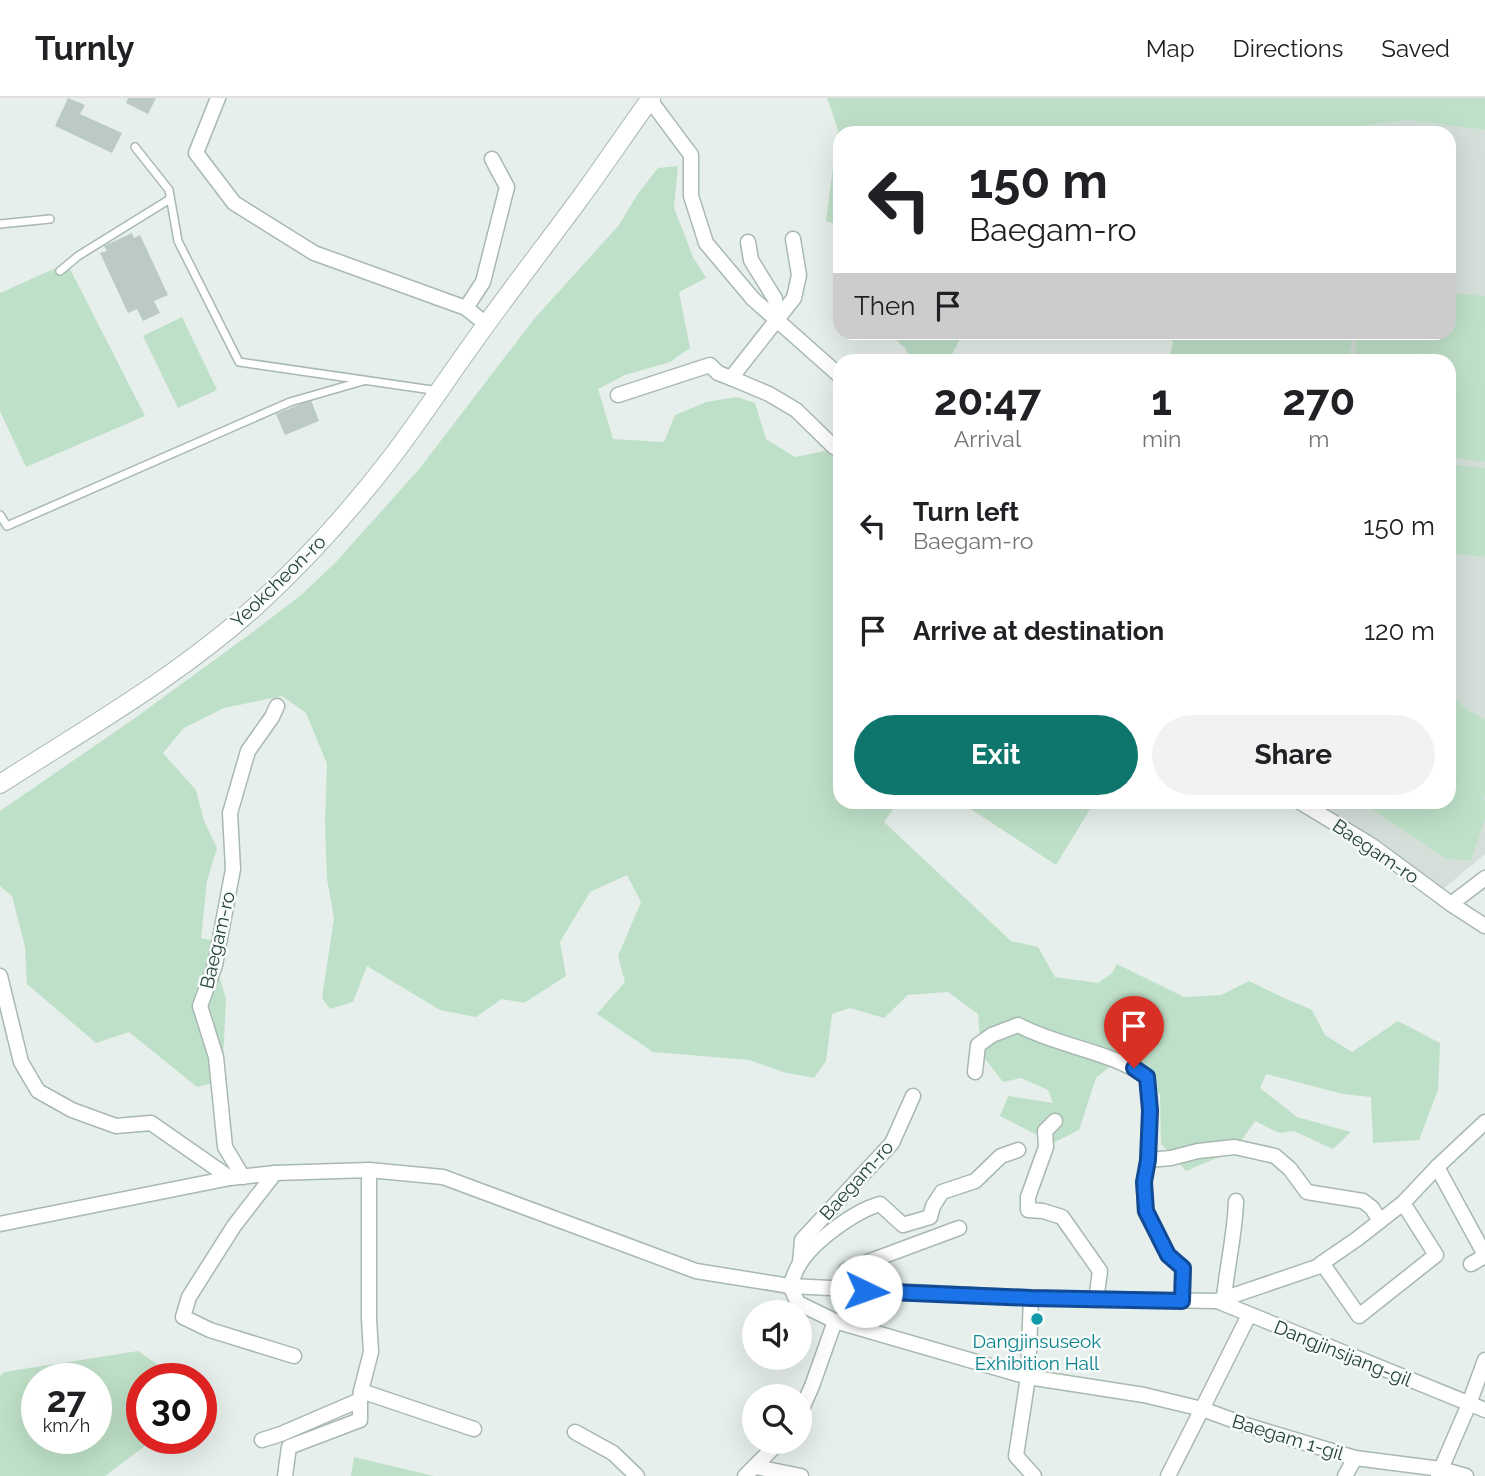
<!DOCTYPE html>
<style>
:root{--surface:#fff;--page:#f2f2f2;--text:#202124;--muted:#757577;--line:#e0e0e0;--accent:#0f766e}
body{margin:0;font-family:Raleway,sans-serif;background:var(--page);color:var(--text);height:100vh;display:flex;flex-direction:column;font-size:26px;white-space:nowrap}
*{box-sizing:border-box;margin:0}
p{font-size:23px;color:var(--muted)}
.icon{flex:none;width:38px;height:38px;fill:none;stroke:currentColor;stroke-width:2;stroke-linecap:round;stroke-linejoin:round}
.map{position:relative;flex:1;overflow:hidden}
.side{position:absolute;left:833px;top:256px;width:623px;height:455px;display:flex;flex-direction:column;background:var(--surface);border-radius:21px;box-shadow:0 7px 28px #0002}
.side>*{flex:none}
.guide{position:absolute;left:833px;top:28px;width:623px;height:214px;border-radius:21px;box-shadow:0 7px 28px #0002;background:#fff;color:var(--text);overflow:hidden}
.tools{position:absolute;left:742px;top:1202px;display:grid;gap:14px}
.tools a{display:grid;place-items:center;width:70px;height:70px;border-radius:50%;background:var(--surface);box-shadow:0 7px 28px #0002;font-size:35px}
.speed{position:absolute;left:21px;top:1265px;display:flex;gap:14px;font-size:35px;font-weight:700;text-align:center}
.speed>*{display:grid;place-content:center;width:91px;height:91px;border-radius:50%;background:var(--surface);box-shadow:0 7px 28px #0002;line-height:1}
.speed small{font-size:18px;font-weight:400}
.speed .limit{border:10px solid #d22;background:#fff;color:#111}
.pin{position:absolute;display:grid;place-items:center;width:60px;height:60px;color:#fff;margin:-72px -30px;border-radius:50% 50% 50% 0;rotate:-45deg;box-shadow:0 0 7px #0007}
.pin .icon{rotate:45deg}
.me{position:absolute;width:77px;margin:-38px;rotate:93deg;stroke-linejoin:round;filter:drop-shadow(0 0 5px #0008)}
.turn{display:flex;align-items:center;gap:24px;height:147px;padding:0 21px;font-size:32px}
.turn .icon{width:91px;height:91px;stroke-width:2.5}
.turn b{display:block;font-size:49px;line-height:60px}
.then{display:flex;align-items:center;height:66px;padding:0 21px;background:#0003;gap:14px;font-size:26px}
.eta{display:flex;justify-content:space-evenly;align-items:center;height:119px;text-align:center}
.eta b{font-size:42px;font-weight:700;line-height:49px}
.button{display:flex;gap:14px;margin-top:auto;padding:14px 21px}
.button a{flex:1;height:80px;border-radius:42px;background:var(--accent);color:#fff;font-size:28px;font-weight:700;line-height:80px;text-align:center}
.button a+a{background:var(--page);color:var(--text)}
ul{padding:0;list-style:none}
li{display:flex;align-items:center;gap:21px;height:105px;padding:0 21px}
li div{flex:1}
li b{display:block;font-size:26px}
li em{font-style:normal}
header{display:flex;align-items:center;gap:42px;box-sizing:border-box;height:98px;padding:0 35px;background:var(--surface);border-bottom:2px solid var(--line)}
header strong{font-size:33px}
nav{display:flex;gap:38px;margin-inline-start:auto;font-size:24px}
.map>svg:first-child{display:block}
</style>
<header>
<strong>Turnly</strong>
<nav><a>Map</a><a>Directions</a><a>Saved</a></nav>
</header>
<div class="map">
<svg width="1485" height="1378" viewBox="0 0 1485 1378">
<rect width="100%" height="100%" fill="#e6efeb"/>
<g fill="#d4dfda">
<polygon points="1408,22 1485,32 1485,370 1449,366 1449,262 1349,262 1353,235 1449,234 1449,35 1343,35 1344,30"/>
<polygon points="1449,454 1485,459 1485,756 1443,791 1312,704 1449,704"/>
</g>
<g fill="#bfe0c8" fill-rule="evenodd">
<polygon points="827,0 1485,0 1485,32 1408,22 1344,30 1343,35 840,35 840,127 826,123 838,32"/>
<polygon points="678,68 674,110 693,159 706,180 679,194 690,250 670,264 625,277 598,291 613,341 664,344 675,317 706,304 737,299 755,305 766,341 795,359 840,350 840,704 898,704 884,724 1011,843 1038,849 1055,879 1098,885 1112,875 1117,866 1184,899 1221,897 1249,883 1282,899 1312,912 1325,937 1352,954 1398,923 1440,945 1438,992 1419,1042 1373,1045 1371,999 1343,996 1266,976 1260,990 1297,1019 1351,1034 1333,1051 1294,1033 1279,1035 1255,1023 1234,1053 1186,1073 1161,1046 1160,996 1118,962 1096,980 1079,1032 1053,1045 1000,1018 1008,998 1053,1005 1048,992 1021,980 1003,984 981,956 978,916 948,894 908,897 884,920 850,910 832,916 826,963 814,980 783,974 749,962 653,954 597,916 625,884 618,858 641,804 627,777 590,794 560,844 566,878 524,905 502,901 476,919 440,912 367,868 353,904 330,911 322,900 334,820 327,781 325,725 327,666 306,615 282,598 224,610 184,630 163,655 196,692 204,723 217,750 207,783 201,840 222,844 219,877 226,901 222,983 197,989 129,934 96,945 27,886 25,849 12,798 0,788 0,713 135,620 250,536 300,498 335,465 420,370 534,221 619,127 637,97 658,70"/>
<polygon points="67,165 145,318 26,369 0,313 0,195"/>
<polygon points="1449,195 1485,198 1485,364 1449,359 1449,262 1354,262 1358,235 1449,234"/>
<polygon points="182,219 217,292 178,310 143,238"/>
<polygon points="889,235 963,235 949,262 911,262 905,250"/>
<polygon points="1169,235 1353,235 1349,262 1169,262 1173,244"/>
<polygon points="1449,366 1485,370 1485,459 1449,455"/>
<path d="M1449,590C1454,605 1470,614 1485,621V697L1483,701L1485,702V720L1471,762L1447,761L1360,704H1449Z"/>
<polygon points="960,704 1086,704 1092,708 1056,767"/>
<path d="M138,1253L178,1281H142V1340L154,1341L105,1378H0V1278L4,1274ZM37,1281H96V1340H37Z"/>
<polygon points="354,1359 434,1378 351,1378"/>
</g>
<g fill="#bbcac4">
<polygon points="68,0 85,7 80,16 122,35 112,55 55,28"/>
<polygon points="128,0 156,0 148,16 126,5"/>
<polygon points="132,135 134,140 140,137 168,197 154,203 160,215 143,223 137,211 128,215 100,155 107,153 104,148"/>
<polygon points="311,302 319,323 285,337 276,316"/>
</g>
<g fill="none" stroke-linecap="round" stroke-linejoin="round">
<g stroke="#a8b8b2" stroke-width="10">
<g id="service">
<polyline points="135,49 169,92 178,143 239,264 439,293"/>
<polyline points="0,126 50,121"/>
<polyline points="60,173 78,158 170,101"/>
<polyline points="0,417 7,428 290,304 363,283"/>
</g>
</g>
<g stroke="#a8b8b2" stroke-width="17">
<g id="minor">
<polyline points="218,0 196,55 234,105 314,155 466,210 486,226"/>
<polyline points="650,2 691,57 691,98 706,145 753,201 840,278"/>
<polyline points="748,144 751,162 775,201 777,222"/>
<polyline points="466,210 483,184 507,89 492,61"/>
<polyline points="731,280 769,296 796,312 834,349 840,352"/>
<polyline points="618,297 710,267 718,275 731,280 794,200 799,177 793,141"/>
<polyline points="1300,704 1371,747 1451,806 1485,828"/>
<polyline points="1451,806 1485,780"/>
<polyline points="0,878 21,964 38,993 72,1012 116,1028 151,1025 230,1080"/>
<path d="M975,974L978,947L992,937L1018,927C1059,949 1108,952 1147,979L1150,1012L1148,1062L1144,1084L1145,1113L1168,1157L1183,1170L1182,1203"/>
<polyline points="1055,1023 1045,1033 1046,1049 1028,1099 1028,1112 1043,1113 1062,1119 1100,1173 1096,1202"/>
<path d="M1018,1052L1001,1058L975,1083L942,1094L933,1108L930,1119L903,1127L880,1106C855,1113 812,1144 799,1167C795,1173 793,1181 790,1188L798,1205L835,1223L1028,1279L1144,1297L1202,1311L1249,1217"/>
<polyline points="1148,1062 1171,1060 1198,1053 1235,1049 1275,1058 1290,1071 1307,1094 1363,1103 1372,1110 1380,1123"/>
<polyline points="1437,1069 1485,1157"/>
<polyline points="275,1075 234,1128 189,1199 183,1219 210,1232 294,1258"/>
<polyline points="243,1079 225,1049 216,959 200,908 215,867 233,771 230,715 248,653 272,619 277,608"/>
<polyline points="0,1126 230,1080 275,1075 369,1072 443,1079 696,1173 790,1188 1031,1200 1217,1203 1317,1169 1322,1165 1357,1141 1403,1105 1437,1069 1485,1024"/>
<polyline points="800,1165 802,1142 892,1045 913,998"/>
<polyline points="1322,1165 1359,1218 1436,1157 1403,1105"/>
<polyline points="1471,1166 1485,1158"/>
<polyline points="839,1191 846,1172 959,1130"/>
<polyline points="1031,1200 1028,1279 1016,1358 1034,1378"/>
<path d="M1224,1200C1227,1168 1235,1136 1236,1103"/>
<polyline points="1217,1203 1485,1312"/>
<polyline points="361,1293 474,1331"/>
<polyline points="800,1315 812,1288 835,1223"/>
<polyline points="575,1334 613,1355 637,1378"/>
<polyline points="262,1342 281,1336 360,1302 361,1293 371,1254 369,1221 369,1072"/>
<polyline points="1355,1360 1441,1371 1466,1378"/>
<polyline points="756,1369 801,1378"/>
<polyline points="285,1378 289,1349 360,1322 360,1302"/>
<polyline points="745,1378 779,1344"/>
<polyline points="1168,1378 1202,1311 1249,1328 1355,1360 1345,1378"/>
<polyline points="1438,1378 1469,1306 1485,1262"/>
</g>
</g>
<g stroke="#a8b8b2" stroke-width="20">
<path id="tertiary" d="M0,686C87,630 179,578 256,508C306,462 353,410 394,356C424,316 451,275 480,235C513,189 547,145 581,99C605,66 627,33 651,0"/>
</g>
<use href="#service" stroke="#fff" stroke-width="7"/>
<use href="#minor" stroke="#fff" stroke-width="14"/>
<use href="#tertiary" stroke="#fff" stroke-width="18"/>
</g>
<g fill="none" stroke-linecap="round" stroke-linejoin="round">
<g stroke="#114b97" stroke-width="18">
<polyline id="route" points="866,1193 1031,1200 1182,1203 1183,1170 1168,1157 1146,1113 1144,1084 1148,1062 1150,1012 1147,979 1134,970"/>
</g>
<use href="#route" stroke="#1a73e8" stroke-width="12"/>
</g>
<circle fill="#0f9aa8" stroke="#f7fbf9" stroke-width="2.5" cx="1037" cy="1221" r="7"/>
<g text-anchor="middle" stroke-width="5" stroke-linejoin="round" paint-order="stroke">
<g font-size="19" fill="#24423a" stroke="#f7fbf9">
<text transform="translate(278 483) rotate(-44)" y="7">Yeokcheon-ro</text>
<text transform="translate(1376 753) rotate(34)" y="7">Baegam-ro</text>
<text transform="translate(217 842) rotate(-77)" y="7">Baegam-ro</text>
<text transform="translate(856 1082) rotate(-48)" y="7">Baegam-ro</text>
<text transform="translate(1343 1255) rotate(22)" y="7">Dangjinsijang-gil</text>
<text transform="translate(1288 1339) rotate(17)" y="7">Baegam 1-gil</text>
</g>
<g font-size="19" fill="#0d838f" stroke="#f7fbf9">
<text x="1037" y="1250">Dangjinsuseok<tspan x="1037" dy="22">Exhibition Hall</tspan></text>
</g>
</g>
</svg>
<div class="tools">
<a><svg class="icon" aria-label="sound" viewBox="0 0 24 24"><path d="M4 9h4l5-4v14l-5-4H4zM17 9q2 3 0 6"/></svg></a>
<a><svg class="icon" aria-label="search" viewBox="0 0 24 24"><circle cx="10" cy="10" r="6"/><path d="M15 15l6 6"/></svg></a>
</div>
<div class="speed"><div>27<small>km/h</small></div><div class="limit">30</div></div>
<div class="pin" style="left:1134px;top:970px;background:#d93025"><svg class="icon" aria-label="arrive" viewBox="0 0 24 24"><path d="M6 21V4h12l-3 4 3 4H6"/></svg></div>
<svg class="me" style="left:866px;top:1193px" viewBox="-20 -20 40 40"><circle r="19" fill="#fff"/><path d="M0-13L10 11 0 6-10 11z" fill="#1a73e8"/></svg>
<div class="guide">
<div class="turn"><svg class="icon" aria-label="left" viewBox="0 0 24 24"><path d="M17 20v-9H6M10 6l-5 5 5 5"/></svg><div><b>150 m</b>Baegam-ro</div></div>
<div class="then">Then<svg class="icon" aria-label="arrive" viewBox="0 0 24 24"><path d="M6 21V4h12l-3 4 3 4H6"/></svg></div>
</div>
<section class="side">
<div class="eta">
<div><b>20:47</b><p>Arrival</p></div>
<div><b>1</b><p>min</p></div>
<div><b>270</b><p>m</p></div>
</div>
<ul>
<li><svg class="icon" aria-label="left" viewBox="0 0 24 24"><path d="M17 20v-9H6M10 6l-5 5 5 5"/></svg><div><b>Turn left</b><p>Baegam-ro</p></div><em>150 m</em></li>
<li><svg class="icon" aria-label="arrive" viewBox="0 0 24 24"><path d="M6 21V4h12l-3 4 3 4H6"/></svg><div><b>Arrive at destination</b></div><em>120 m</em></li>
</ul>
<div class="button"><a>Exit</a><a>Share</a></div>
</section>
</div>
